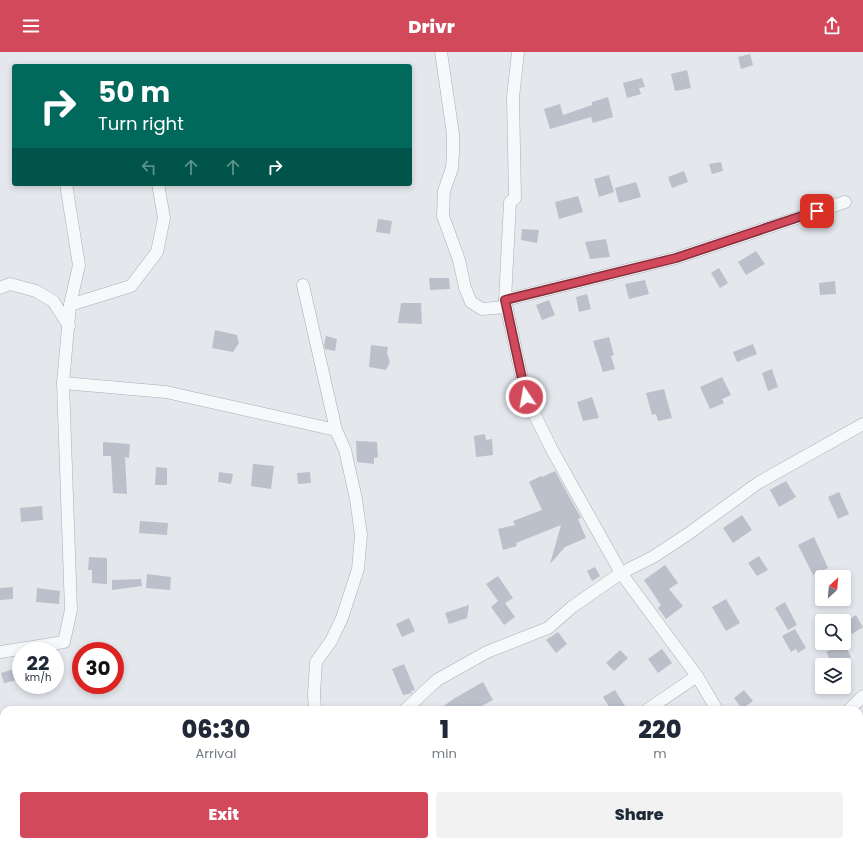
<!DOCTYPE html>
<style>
:root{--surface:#fff;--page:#f2f2f3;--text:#1f2937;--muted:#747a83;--accent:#d1495b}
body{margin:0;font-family:Poppins,sans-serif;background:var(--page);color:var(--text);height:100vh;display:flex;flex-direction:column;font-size:15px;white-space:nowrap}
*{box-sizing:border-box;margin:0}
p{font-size:13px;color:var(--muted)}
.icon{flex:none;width:22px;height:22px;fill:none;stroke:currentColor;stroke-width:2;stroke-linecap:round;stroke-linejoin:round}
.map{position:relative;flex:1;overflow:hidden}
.sheet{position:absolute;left:0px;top:654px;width:863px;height:140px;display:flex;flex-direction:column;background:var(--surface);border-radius:12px 12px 0 0;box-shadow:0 2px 6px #0003}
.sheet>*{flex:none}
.banner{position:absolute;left:12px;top:12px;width:400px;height:122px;border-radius:4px;box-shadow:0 2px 6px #0003;background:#00695c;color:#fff;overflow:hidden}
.needle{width:26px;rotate:26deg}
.fabs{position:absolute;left:815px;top:518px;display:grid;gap:8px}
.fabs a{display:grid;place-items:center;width:36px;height:36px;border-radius:4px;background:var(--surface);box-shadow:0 2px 6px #0003;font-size:20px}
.speed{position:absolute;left:12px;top:590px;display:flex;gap:8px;font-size:20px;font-weight:700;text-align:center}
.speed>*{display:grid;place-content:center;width:52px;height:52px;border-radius:50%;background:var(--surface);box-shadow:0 2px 6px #0003;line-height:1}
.speed small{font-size:10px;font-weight:400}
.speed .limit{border:6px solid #d22;background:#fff;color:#111}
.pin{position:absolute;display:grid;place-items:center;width:34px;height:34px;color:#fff;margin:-17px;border-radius:8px;box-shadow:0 2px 6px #0006}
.me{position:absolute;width:44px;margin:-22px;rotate:348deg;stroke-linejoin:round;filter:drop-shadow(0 0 3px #0008)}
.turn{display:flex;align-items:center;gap:14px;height:84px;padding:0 20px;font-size:18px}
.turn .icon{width:52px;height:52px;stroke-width:2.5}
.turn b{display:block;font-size:28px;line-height:34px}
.lanes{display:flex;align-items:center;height:38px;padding:0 20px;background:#0003;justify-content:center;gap:20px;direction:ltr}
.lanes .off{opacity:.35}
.eta{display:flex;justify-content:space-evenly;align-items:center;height:68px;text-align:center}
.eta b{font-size:24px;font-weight:800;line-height:28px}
.action{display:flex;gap:8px;margin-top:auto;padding:8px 20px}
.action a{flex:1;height:46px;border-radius:4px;background:var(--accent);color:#fff;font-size:16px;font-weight:800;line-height:46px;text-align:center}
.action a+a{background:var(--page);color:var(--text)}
header{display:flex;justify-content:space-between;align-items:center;height:52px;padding:0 20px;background:var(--accent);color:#fff;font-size:18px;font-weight:800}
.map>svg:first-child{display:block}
</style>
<header><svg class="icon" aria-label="menu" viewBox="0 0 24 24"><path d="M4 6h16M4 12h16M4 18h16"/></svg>Drivr<svg class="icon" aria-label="share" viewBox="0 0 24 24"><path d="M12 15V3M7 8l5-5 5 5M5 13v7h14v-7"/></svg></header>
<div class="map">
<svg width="863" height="794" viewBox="0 0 863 794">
<rect width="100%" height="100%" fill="#e4e7ec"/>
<g fill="#bbc0ca">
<polygon points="750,2 753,13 741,17 738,5"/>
<polygon points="687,18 691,36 675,39 671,22"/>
<polygon points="642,26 645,35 639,36 641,42 627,46 623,31"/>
<polygon points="608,45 613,65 593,71 591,65 550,77 544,57 560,52 563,63 592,53 592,50"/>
<polygon points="721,110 723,119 712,122 709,112"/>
<polygon points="684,119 688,130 672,136 668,125"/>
<polygon points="609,123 614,140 599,145 594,127"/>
<polygon points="636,130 641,145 619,151 615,136"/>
<polygon points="578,144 583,160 559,167 555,150"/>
<polygon points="378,167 392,169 390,182 376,180"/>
<polygon points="522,177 539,178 537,191 521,188"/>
<polygon points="606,187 610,205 590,207 585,190"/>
<polygon points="756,199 765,212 746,223 738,210"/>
<polygon points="719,216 728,231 720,236 711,221"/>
<polygon points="429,226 449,226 450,237 430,238"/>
<polygon points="645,228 649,242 629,247 625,232"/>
<polygon points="835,229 836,242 820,243 819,231"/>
<polygon points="587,242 591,257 579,260 576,245"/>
<polygon points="549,248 555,263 542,268 536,253"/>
<polygon points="401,251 421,251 422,272 398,271"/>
<polygon points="215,278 237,283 239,291 233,300 212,296"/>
<polygon points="326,284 337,287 335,299 325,297 324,293"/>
<polygon points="609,285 614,303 611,304 615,317 603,320 593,289"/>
<polygon points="753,292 757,302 737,310 733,300"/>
<polygon points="371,293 388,295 387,301 390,310 386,318 369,315"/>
<polygon points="772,317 778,335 768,339 762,321"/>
<polygon points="722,325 731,343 722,347 724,351 710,357 700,335"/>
<polygon points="664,337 672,366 658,369 656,362 652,363 646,341"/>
<polygon points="592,345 599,366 583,369 577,350"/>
<polygon points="485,382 486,388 492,387 493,403 476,405 474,384"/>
<polygon points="356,389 377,390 378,405 374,406 374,412 357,410"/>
<polygon points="103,390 130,392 129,406 125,405 127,442 113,441 111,404 103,404"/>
<polygon points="253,412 274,414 271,437 251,434"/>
<polygon points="156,415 167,416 167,433 155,433"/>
<polygon points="555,419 581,466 578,467 586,486 565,495 550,512 561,473 516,491 517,494 503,498 498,477 515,473 513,469 542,458 529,430 541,424 542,425"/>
<polygon points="219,420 233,422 231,432 218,430"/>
<polygon points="310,420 311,431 298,432 297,421"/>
<polygon points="786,429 796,445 779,455 770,438"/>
<polygon points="839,440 849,462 838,467 828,445"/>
<polygon points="42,454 43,468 21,470 20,456"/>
<polygon points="742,463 752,478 733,491 723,476"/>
<polygon points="140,469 168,471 167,483 139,481"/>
<polygon points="814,485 828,516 813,523 798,493"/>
<polygon points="759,504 768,518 757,524 748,511"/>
<polygon points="89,505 107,506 107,532 92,531 92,518 88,518"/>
<polygon points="665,513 678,531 669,537 683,554 666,567 658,556 661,553 644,528"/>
<polygon points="595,515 600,524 592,529 587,519"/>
<polygon points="147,522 171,525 170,538 146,536"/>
<polygon points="498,524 513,546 505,551 515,565 504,573 491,555 498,549 486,532"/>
<polygon points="141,527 142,534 112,538 112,528"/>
<polygon points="13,535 13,547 0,548 0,536"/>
<polygon points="37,536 60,539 59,552 36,550"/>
<polygon points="726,547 740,571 726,579 712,555"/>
<polygon points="785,550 797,573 788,578 775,556"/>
<polygon points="469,553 467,566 449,572 445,561"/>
<polygon points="856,563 863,575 852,582 845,570"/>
<polygon points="409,566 415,579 402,585 396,572"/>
<polygon points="795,577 806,596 798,601 796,597 791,600 782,584"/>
<polygon points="558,580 567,592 556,601 546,588"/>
<polygon points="844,591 851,605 837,613 833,613 826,600"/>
<polygon points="662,597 672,611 658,621 648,607"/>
<polygon points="620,598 628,606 614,619 606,611"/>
<polygon points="404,612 415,638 411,639 412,641 403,643 392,617"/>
<polygon points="14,617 17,628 4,631 1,621"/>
<polygon points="483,630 493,648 474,658 438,658 455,646"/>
<polygon points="615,638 625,654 617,658 611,658 603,645"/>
<polygon points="744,638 753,649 742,657 734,646"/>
</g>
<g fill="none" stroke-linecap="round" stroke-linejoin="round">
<g stroke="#a9aeb7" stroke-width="13">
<g id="street">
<polyline points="441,0 453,82 453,100 452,116 444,139 443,164 459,208 465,236 471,250 482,257 506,255"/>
<polyline points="518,0 513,45 515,146 510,150 505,248 526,345 551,396 621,521 697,624 717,658"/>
<polyline points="303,233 336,378 345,398 356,447 361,483 358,517 342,566 331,589 316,610 314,642 315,658"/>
<polyline points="0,236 10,232 36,239 53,249 69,274"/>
<polyline points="505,248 676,206 845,150"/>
<polyline points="70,253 131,234 157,200 164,166 158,132"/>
<polyline points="63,331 166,340 336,378"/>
<polyline points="0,600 64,590 71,558 63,331 70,253 79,213 66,132"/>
<polyline points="405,658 437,628 487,600 548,576 572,555 621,521 653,505 688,482 758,431 863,372"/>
<polyline points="647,658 697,624"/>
<polyline points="849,658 863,644"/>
<polyline points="170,794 177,790"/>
<polyline points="437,794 444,790"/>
<polyline points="664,794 667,790"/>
</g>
</g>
<use href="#street" stroke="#f7f8fa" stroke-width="12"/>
</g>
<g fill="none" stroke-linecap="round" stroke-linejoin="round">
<g stroke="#882f3b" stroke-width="10">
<polyline id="route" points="526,345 505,248 676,206 817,159"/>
</g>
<use href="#route" stroke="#d1495b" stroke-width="7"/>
</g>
</svg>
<div class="fabs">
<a><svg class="needle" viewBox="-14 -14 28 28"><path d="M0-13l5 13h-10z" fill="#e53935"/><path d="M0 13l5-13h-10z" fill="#747a83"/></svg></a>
<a><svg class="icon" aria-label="search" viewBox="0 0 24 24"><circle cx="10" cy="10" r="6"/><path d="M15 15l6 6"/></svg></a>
<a><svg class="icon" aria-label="layers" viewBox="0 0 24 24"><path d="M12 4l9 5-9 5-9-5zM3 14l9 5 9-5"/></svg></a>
</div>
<div class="speed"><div>22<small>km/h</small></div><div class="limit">30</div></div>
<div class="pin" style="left:817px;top:159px;background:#d93025"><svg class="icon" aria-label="arrive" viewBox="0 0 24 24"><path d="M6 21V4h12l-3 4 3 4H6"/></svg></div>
<svg class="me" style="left:526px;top:345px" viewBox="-20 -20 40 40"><circle r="17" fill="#d1495b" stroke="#fff" stroke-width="3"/><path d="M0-11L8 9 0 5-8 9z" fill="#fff"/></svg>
<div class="banner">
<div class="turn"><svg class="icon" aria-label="right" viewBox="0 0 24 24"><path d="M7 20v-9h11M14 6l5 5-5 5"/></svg><div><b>50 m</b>Turn right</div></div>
<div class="lanes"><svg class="icon off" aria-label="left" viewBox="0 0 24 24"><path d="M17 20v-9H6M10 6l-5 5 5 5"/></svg><svg class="icon off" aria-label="ahead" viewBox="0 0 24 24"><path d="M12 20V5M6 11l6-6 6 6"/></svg><svg class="icon off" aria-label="ahead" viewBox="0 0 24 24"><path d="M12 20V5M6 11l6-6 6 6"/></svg><svg class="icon" aria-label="right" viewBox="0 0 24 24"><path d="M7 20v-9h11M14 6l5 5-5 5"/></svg></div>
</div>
<section class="sheet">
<div class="eta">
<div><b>06:30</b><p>Arrival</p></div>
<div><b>1</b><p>min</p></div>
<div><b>220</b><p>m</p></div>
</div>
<div class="action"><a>Exit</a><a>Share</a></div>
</section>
</div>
